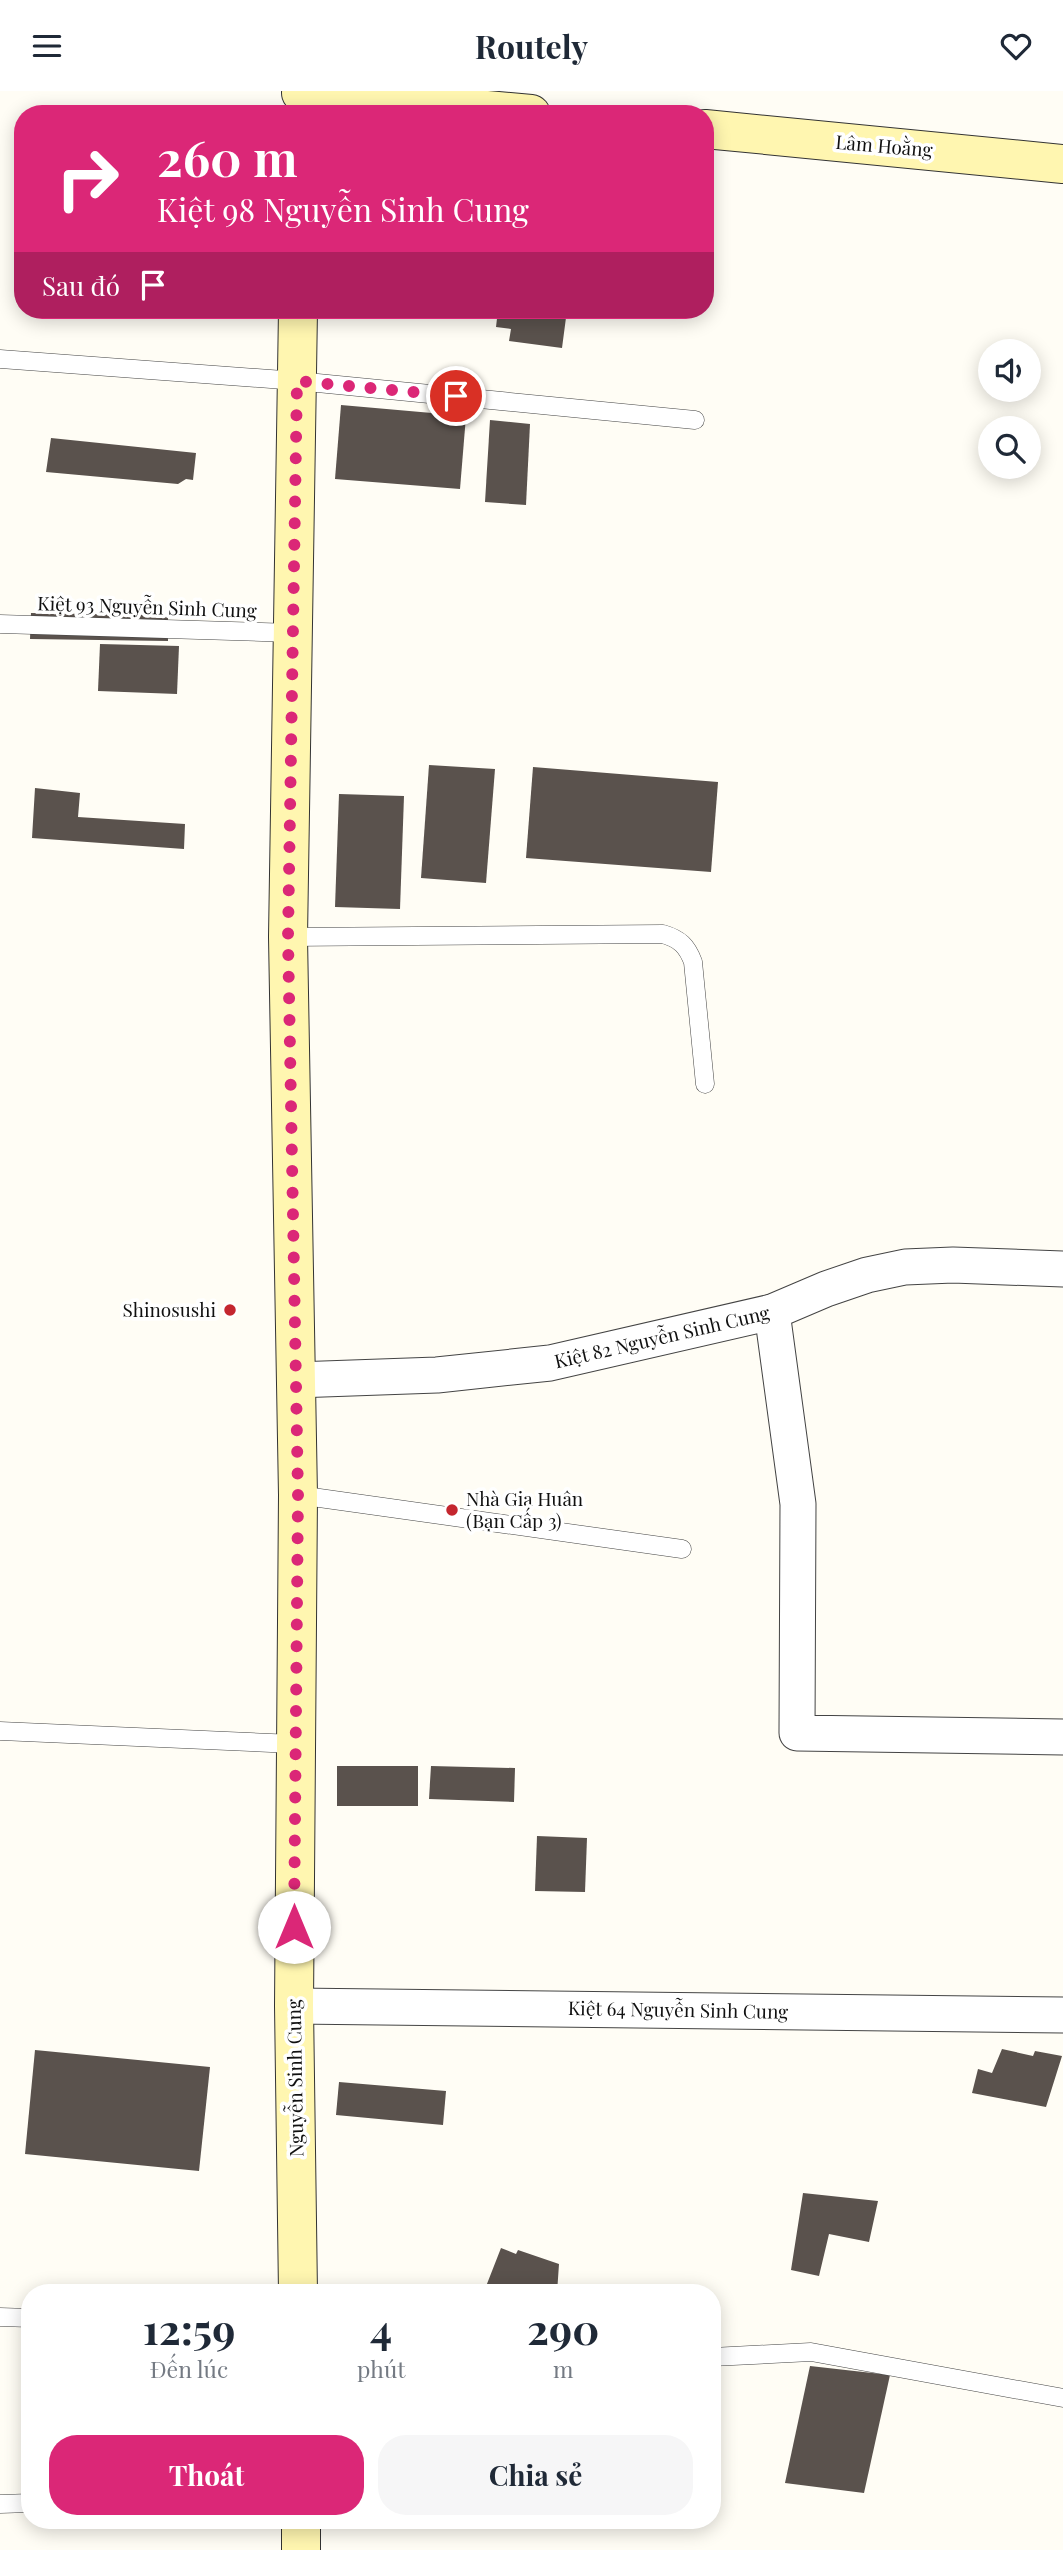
<!DOCTYPE html>
<html lang="vi">
<meta charset="utf-8">
<style>
:root{--surface:#fff;--page:#f6f6f7;--text:#1f2937;--muted:#747a83;--accent:#db2777}
body{margin:0;font-family:"Playfair Display",serif;background:var(--page);color:var(--text);height:100vh;display:flex;flex-direction:column;font-size:26px;white-space:nowrap}
*{box-sizing:border-box;margin:0}
p{font-size:23px;color:var(--muted)}
.icon{flex:none;width:38px;height:38px;fill:none;stroke:currentColor;stroke-width:2;stroke-linecap:round;stroke-linejoin:round}
.map{position:relative;flex:1;overflow:hidden}
.drawer{position:absolute;left:21px;top:2193px;width:700px;height:245px;display:flex;flex-direction:column;background:var(--surface);border-radius:28px;box-shadow:0 4px 18px #0003}
.drawer>*{flex:none}
.banner{position:absolute;left:14px;top:14px;width:700px;height:214px;border-radius:28px;box-shadow:0 4px 18px #0003;background:#db2777;color:#fff;overflow:hidden}
.controls{position:absolute;left:978px;top:248px;display:grid;gap:14px}
.controls a{display:grid;place-items:center;width:63px;height:63px;border-radius:50%;background:var(--surface);box-shadow:0 4px 18px #0003;font-size:35px}
.pin{position:absolute;display:grid;place-items:center;width:60px;height:60px;color:#fff;margin:-30px;border:4px solid #fff;border-radius:50%;box-shadow:0 2px 7px #0007}
.me{position:absolute;width:77px;margin:-38px;rotate:0deg;stroke-linejoin:round;filter:drop-shadow(0 0 5px #0008)}
.turn{display:flex;align-items:center;gap:24px;height:147px;padding:0 28px;font-size:32px}
.turn .icon{width:91px;height:91px;stroke-width:2.5}
.turn b{display:block;font-size:49px;line-height:60px}
.then{display:flex;align-items:center;height:66px;padding:0 28px;background:#0003;gap:14px;font-size:26px}
.eta{display:flex;justify-content:space-evenly;align-items:center;height:119px;text-align:center}
.eta b{font-size:42px;font-weight:700;line-height:49px}
.primary-button{display:flex;gap:14px;margin-top:auto;padding:14px 28px}
.primary-button a{flex:1;height:80px;border-radius:28px;background:var(--accent);color:#fff;font-size:28px;font-weight:700;line-height:80px;text-align:center}
.primary-button a+a{background:var(--page);color:var(--text)}
header{display:flex;justify-content:space-between;align-items:center;height:91px;padding:0 28px;background:var(--surface);font-size:32px;font-weight:700}
.map>svg:first-child{display:block}
</style>
<header><svg class="icon" aria-label="menu" viewBox="0 0 24 24"><path d="M4 6h16M4 12h16M4 18h16"/></svg>Routely<svg class="icon" aria-label="heart" viewBox="0 0 24 24"><path d="M12 20l-8-8c-3-5 5-10 8-4 3-6 11-1 8 4z"/></svg></header>
<div class="map">
<svg width="1063" height="2459" viewBox="0 0 1063 2459">
<rect width="100%" height="100%" fill="#fffdf5"/>
<g fill="#5a524d">
<polygon points="498,219 567,219 562,257 509,250 511,238 496,236"/>
<polygon points="341,314 466,325 460,398 335,388"/>
<polygon points="490,329 530,333 526,414 485,411"/>
<polygon points="51,347 196,362 193,389 186,388 178,393 46,381"/>
<polygon points="31,522 168,524 168,550 30,548"/>
<polygon points="100,553 179,555 177,603 98,600"/>
<polygon points="429,674 495,678 486,792 421,787"/>
<polygon points="533,676 718,691 711,781 526,767"/>
<polygon points="35,697 80,702 78,726 185,733 184,758 32,747"/>
<polygon points="339,703 404,705 400,818 335,816"/>
<rect x="337" y="1675" width="81" height="40"/>
<polygon points="431,1675 515,1677 514,1711 429,1708"/>
<polygon points="537,1745 587,1747 585,1801 535,1800"/>
<polygon points="1002,1958 1033,1965 1035,1960 1062,1965 1046,2016 972,2002 978,1978 992,1982"/>
<polygon points="35,1959 210,1976 199,2080 25,2063"/>
<polygon points="339,1991 446,2000 443,2034 336,2024"/>
<polygon points="803,2102 878,2110 869,2151 829,2143 819,2185 791,2179"/>
<polygon points="501,2157 516,2163 518,2159 559,2173 557,2202 494,2202 485,2198"/>
<polygon points="810,2275 890,2284 864,2402 785,2392"/>
</g>
<g fill="none" stroke-linecap="round" stroke-linejoin="round">
<g stroke="#444" stroke-width="19">
<g id="lane">
<polyline points="0,268 297,290 695,329"/>
<polyline points="0,533 293,542"/>
<path d="M288,846L663,843C680,848 687,855 693,871L705,993"/>
<polyline points="298,1404 682,1458"/>
<polyline points="0,1640 294,1653"/>
<polyline points="0,2226 30,2227"/>
<polyline points="712,2266 811,2261 1063,2307"/>
<polyline points="0,2413 30,2412"/>
</g>
</g>
<g stroke="#444" stroke-width="37">
<g id="street">
<polyline points="772,1221 798,1413 797,1642 1063,1646"/>
<polyline points="295,1289 437,1284 550,1272 772,1221 826,1198 867,1184 905,1176 953,1174 1063,1178"/>
<polyline points="294,1915 1063,1924"/>
</g>
</g>
<g stroke="#333" stroke-width="40">
<g id="secondary">
<polyline points="301,2 531,23"/>
<polyline points="705,38 1063,73"/>
<polyline points="298,219 288,846 298,1404 294,1915 298,2202"/>
<polyline points="301,2429 301,2459"/>
</g>
</g>
<use href="#lane" stroke="#fff" stroke-width="18"/>
<use href="#street" stroke="#fff" stroke-width="35"/>
<use href="#secondary" stroke="#fff6b0" stroke-width="38"/>
</g>
<g fill="none" stroke-linecap="round" stroke-linejoin="round">
<polyline stroke="#db2777" stroke-width="12" stroke-dasharray="0 21.6" points="294,1836 298,1404 288,846 297,290 456,305"/>
</g>
<g fill="#c4262e" stroke="#fff" stroke-width="2.5">
<circle cx="230" cy="1219" r="7"/>
<circle cx="452" cy="1419" r="7"/>
</g>
<g text-anchor="middle" stroke-width="7" stroke-linejoin="round" paint-order="stroke">
<g font-size="19" fill="#111" stroke="#fff">
<text transform="translate(884 55) rotate(5)" y="7">Lâm Hoằng</text>
<text transform="translate(147 516) rotate(2)" y="7">Kiệt 93 Nguyễn Sinh Cung</text>
<text transform="translate(662 1246) rotate(-13)" y="7">Kiệt 82 Nguyễn Sinh Cung</text>
<text transform="translate(678 1919) rotate(1)" y="7">Kiệt 64 Nguyễn Sinh Cung</text>
<text transform="translate(295 1987) rotate(-91)" y="7">Nguyễn Sinh Cung</text>
</g>
<g font-size="19" fill="#111" stroke="#fff" text-anchor="end">
<text x="216" y="1226">Shinosushi</text>
<text x="466" y="1415" text-anchor="start">Nhà Gia Huân<tspan x="466" dy="22">(Bạn Cấp 3)</tspan></text>
</g>
</g>
</svg>
<div class="controls">
<a><svg class="icon" aria-label="sound" viewBox="0 0 24 24"><path d="M4 9h4l5-4v14l-5-4H4zM17 9q2 3 0 6"/></svg></a>
<a><svg class="icon" aria-label="search" viewBox="0 0 24 24"><circle cx="10" cy="10" r="6"/><path d="M15 15l6 6"/></svg></a>
</div>
<div class="pin" style="left:456px;top:305px;background:#d93025"><svg class="icon" aria-label="arrive" viewBox="0 0 24 24"><path d="M6 21V4h12l-3 4 3 4H6"/></svg></div>
<svg class="me" style="left:294px;top:1836px" viewBox="-20 -20 40 40"><circle r="19" fill="#fff"/><path d="M0-13L10 11 0 6-10 11z" fill="#db2777"/></svg>
<div class="banner">
<div class="turn"><svg class="icon" aria-label="right" viewBox="0 0 24 24"><path d="M7 20v-9h11M14 6l5 5-5 5"/></svg><div><b>260 m</b>Kiệt 98 Nguyễn Sinh Cung</div></div>
<div class="then">Sau đó<svg class="icon" aria-label="arrive" viewBox="0 0 24 24"><path d="M6 21V4h12l-3 4 3 4H6"/></svg></div>
</div>
<section class="drawer">
<div class="eta">
<div><b>12:59</b><p>Đến lúc</p></div>
<div><b>4</b><p>phút</p></div>
<div><b>290</b><p>m</p></div>
</div>
<div class="primary-button"><a>Thoát</a><a>Chia sẻ</a></div>
</section>
</div>
